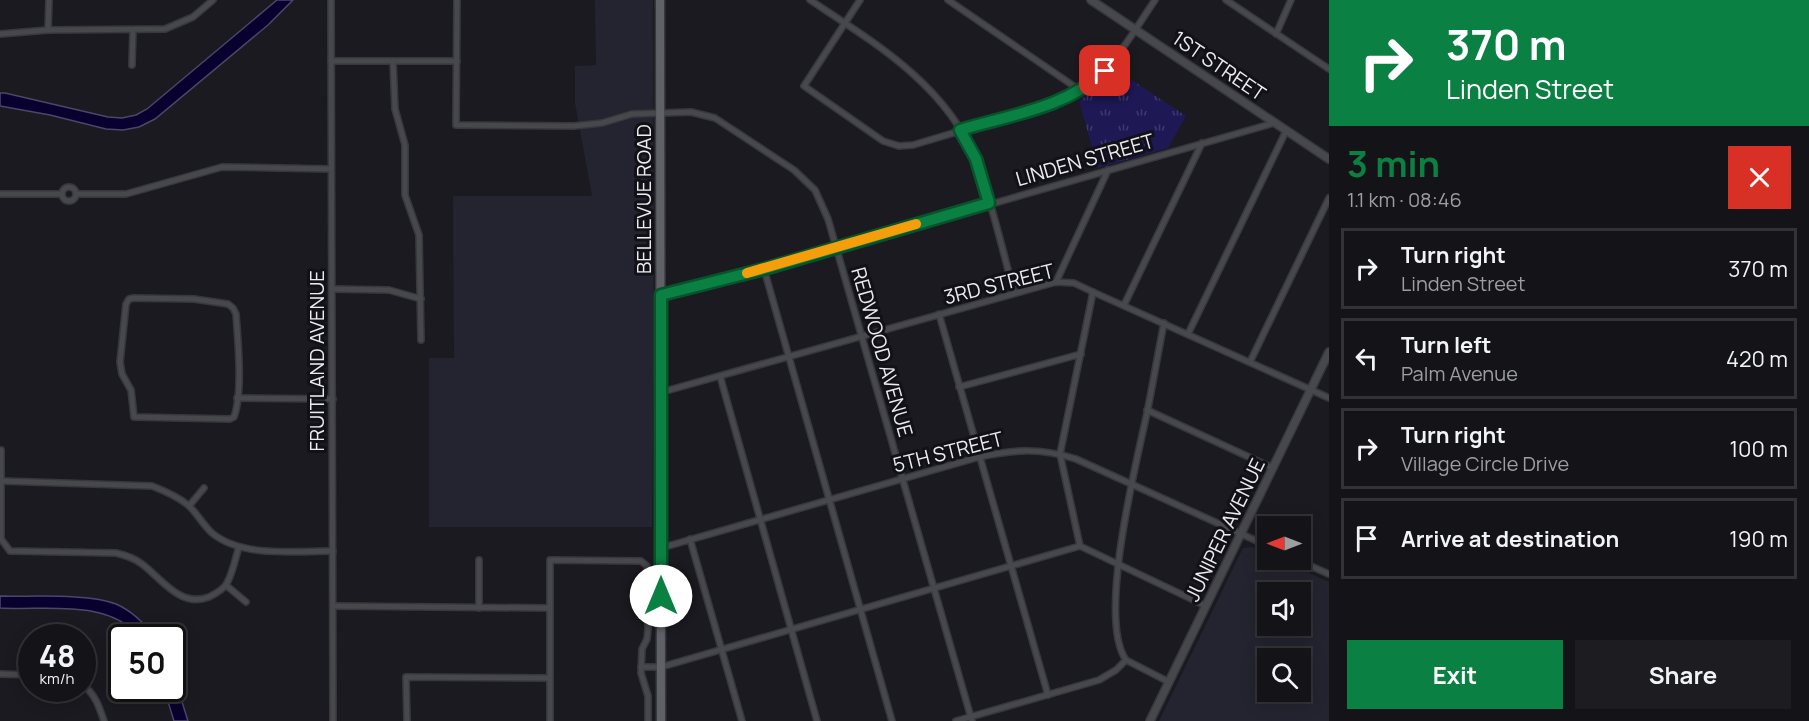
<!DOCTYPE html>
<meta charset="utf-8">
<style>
:root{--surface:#141418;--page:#1d1d21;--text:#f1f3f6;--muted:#9d9ea2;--line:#333337;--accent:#0b8043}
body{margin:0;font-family:Manrope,sans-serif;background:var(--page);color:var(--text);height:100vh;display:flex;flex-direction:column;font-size:22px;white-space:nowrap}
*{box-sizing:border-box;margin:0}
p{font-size:20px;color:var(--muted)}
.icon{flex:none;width:33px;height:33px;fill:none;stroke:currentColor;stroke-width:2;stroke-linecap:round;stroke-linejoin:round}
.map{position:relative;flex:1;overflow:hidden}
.panel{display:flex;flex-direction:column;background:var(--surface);width:480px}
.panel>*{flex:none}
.hud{background:#0b8043;color:#fff;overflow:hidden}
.needle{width:39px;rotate:270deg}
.buttons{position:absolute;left:1257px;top:516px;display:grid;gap:12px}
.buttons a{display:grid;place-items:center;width:54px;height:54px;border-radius:0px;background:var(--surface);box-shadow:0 3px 15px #0003,0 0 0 2px var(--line);font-size:30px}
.speed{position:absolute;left:18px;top:624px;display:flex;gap:12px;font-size:30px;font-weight:700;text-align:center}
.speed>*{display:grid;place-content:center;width:78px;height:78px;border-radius:50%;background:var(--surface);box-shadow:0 3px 15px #0003,0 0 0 2px var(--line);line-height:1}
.speed small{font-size:15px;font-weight:400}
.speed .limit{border:3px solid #111;border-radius:9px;background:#fff;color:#111}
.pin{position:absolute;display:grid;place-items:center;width:51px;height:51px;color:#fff;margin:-26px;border-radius:12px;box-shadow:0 3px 9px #0006}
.me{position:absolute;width:66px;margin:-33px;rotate:0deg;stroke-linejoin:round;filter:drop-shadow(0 0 4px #0008)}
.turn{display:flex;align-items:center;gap:21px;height:126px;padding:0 18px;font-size:27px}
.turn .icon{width:78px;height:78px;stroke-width:2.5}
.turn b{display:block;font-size:42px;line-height:51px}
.round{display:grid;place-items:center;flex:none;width:63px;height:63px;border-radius:0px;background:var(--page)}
.head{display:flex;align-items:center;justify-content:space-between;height:102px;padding:0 18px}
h1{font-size:36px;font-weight:700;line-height:45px;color:var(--accent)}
.primary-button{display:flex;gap:12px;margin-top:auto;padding:12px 18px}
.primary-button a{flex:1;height:69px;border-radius:0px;background:var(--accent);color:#fff;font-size:24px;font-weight:700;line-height:69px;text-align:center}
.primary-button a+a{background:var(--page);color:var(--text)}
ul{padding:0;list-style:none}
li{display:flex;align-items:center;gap:18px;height:81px;margin:0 12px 9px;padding:0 6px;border:3px solid var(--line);border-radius:0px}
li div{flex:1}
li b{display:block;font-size:22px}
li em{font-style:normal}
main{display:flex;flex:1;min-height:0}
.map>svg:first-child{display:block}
</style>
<main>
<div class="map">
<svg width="1329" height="721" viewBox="0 0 1329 721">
<defs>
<pattern id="grass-tufts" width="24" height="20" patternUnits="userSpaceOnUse" patternTransform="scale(1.5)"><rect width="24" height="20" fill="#1e1855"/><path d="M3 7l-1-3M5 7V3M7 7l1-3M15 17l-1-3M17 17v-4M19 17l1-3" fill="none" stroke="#3f3a6e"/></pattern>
</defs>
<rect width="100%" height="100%" fill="#1a1a20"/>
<g fill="#23242f" fill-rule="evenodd">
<polygon points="595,0 653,0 654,358 652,527 429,527 429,358 454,358 453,196 592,196 575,103 575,66 596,65"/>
<path d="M1252,547L1267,554L1268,560H1280L1329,582V721H1159L1243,548ZM1268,592H1300V626H1268ZM1268,658H1300V692H1268Z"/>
</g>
<polygon fill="url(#grass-tufts)" points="1115,69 1186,116 1168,148 1098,168 1079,101 1101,84"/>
<g fill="#08002f" stroke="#4c4769" stroke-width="1.5">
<polygon points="277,0 293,0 268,25 155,119 139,127 123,130 106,129 50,115 0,106 0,93 5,93 108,117 122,118 136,115 147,109"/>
<path d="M0,596C31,597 89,593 116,604C132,611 145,624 155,637H140C107,598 45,611 0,608Z"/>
<polygon points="173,672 173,673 188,721 174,721 164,689 172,688"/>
</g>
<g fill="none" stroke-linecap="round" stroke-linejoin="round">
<g stroke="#37373d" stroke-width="8">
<g id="minor">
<polyline points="331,0 333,721"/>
<polyline points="457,0 456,125 574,126 602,123 632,114 691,112 715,118 794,170 815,190 828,219 972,721"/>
<path d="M810,0C875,43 946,85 976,160C992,202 1002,249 1014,292"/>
<path d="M860,0L804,86L883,141L899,146L913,145L1064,100C1110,77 1127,41 1155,0"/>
<polyline points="948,0 1081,91"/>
<polyline points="1226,0 1329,69"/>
<polyline points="48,30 49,0"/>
<polyline points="0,34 48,30 165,29 193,17 213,0"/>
<polyline points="1276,34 1291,0"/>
<polyline points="331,61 457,61"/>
<polyline points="393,61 395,109 405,145 405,195 419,235 421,340"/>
<polyline points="132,65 133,30"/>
<circle cx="69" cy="194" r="7"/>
<polyline points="0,194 62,194"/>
<polyline points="77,194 126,194 222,167 331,169"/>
<polyline points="764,269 892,721"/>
<polyline points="1056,282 1108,170"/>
<polyline points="332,289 389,290 421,299"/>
<polyline points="661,295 764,269 1274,123"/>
<path d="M134,298L194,299L228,304L233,308L236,314C238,342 243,392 234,417L230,419L134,417L131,390L122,374L120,362L126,304L129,299Z"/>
<polyline points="1124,305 1202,143"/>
<polyline points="939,314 1048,695"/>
<path d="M1164,323C1158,353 1153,383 1147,413C1136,464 1097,619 1126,660L1169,682"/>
<polyline points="1188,334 1286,131"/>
<polyline points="1250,362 1329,198"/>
<polyline points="720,376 817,721"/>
<polyline points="959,387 1081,354"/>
<polyline points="662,392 1056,282 1074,283 1093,292 1329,398"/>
<polyline points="237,398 333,399"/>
<polyline points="1147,410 1273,468"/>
<path d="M1,450V539L10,551L116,553C125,555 134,558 142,564C162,579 180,608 209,597C215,594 224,589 227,583C233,572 235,559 239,547"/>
<path d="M2,481L152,486C165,491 177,496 188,505C197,513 203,525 212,533C242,558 296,551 333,551"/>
<polyline points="189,506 204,488"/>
<polyline points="690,539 742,721"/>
<polyline points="1080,546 1060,454 1093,292"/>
<path d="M661,548L979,457C1016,449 1041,448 1076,459L1268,546"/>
<polyline points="479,560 479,608"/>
<polyline points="1297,560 1329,574"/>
<polyline points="227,586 246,602"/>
<polyline points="333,606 550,608"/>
<polyline points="641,667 661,667 1080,546 1206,606"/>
<polyline points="0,674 32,675"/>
<path d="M82,684C95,694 99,706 104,721"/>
<polyline points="407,721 406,677 550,678"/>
<polyline points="550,721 550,560 641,561 647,566 648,629 647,639 642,649 641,673 648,696 648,721"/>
<polyline points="956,721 1099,680 1116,670 1126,660"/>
</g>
</g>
<g stroke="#37373d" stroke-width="10">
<g id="tertiary">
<polyline points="1091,0 1329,159"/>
<polyline points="1150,721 1329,352"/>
</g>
</g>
<g stroke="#37373d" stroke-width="11">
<polyline id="secondary" points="660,0 661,721"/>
</g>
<use href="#minor" stroke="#47484b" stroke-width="5"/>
<use href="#tertiary" stroke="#47484b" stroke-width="7"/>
<use href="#secondary" stroke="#606166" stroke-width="8"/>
</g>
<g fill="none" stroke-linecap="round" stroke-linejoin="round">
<g stroke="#07532c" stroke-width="15">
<path id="route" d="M661,596V295L764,269L989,203L976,159L960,130C1010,115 1066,108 1105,71"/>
</g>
<use href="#route" stroke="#0b8043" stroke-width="10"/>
<polyline stroke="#f59e0b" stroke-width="10" points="747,273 916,224"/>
</g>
<g text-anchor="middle" stroke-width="6" stroke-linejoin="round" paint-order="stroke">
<g font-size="20" fill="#ececf0" stroke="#111117">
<text transform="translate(1219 66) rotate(34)" y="7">1ST STREET</text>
<text transform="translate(1085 160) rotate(-16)" y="7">LINDEN STREET</text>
<text transform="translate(644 199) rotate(-90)" y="7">BELLEVUE ROAD</text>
<text transform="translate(999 284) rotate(-14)" y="7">3RD STREET</text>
<text transform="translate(882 352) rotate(74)" y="7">REDWOOD AVENUE</text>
<text transform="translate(317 361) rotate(-90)" y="7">FRUITLAND AVENUE</text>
<text transform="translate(948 452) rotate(-14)" y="7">5TH STREET</text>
<text transform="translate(1225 530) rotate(-64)" y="7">JUNIPER AVENUE</text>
</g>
</g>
</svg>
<div class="buttons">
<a><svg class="needle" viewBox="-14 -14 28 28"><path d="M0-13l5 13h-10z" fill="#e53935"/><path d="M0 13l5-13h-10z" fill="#9d9ea2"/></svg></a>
<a><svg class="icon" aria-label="sound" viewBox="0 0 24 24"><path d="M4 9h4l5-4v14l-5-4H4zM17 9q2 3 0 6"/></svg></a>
<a><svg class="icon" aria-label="search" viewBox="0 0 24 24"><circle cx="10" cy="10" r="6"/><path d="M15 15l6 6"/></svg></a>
</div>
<div class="speed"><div>48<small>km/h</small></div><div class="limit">50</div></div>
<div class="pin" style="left:1105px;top:71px;background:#d93025"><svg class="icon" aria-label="arrive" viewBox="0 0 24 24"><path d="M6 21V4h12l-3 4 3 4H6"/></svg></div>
<svg class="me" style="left:661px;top:596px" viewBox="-20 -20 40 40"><circle r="19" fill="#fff"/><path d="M0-13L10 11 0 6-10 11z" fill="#0b8043"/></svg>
</div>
<section class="panel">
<div class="hud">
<div class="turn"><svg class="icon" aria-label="right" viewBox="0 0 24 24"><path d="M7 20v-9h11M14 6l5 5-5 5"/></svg><div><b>370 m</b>Linden Street</div></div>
</div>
<div class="head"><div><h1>3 min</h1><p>1.1 km · 08:46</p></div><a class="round" style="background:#d93025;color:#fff"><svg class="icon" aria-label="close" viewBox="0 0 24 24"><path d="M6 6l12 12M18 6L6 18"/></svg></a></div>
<ul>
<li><svg class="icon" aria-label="right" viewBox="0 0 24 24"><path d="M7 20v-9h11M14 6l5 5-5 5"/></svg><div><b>Turn right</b><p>Linden Street</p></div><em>370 m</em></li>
<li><svg class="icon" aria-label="left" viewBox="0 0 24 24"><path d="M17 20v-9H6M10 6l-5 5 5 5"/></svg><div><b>Turn left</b><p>Palm Avenue</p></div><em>420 m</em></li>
<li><svg class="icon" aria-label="right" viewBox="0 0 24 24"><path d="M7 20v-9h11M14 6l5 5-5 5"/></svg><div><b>Turn right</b><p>Village Circle Drive</p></div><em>100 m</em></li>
<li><svg class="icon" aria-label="arrive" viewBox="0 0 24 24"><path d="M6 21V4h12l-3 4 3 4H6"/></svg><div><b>Arrive at destination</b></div><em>190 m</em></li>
</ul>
<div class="primary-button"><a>Exit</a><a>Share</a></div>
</section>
</main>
